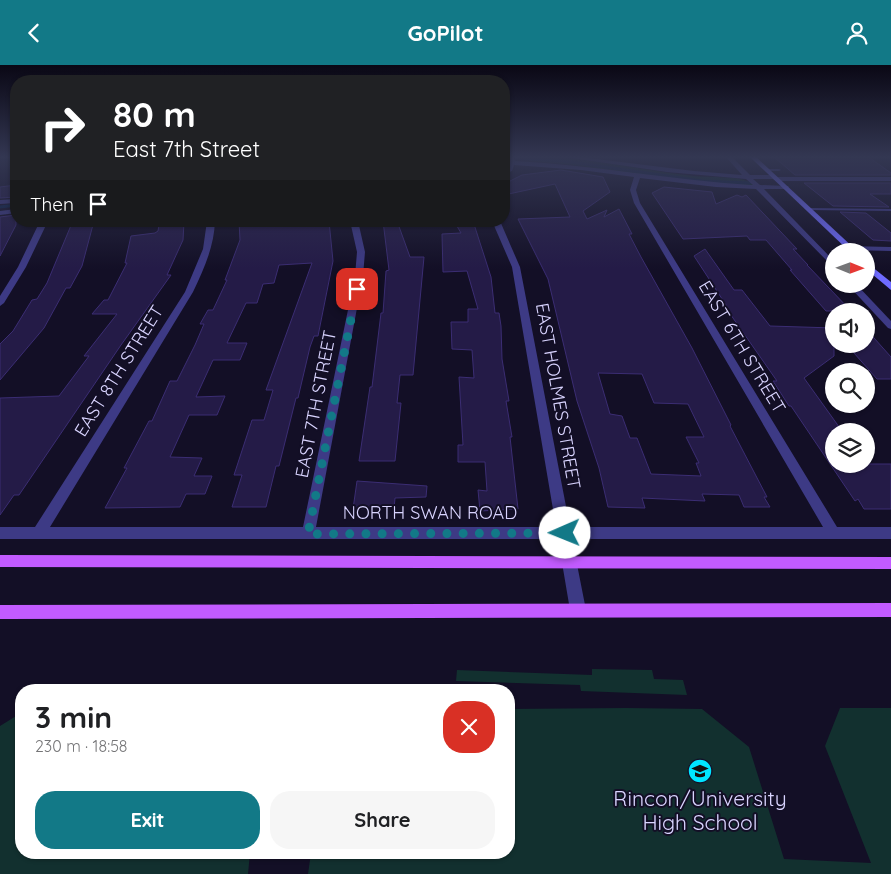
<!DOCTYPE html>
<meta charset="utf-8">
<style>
:root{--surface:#fff;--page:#f6f6f6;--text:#202124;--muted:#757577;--accent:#127987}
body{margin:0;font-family:Quicksand,sans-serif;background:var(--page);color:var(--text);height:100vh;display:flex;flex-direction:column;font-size:19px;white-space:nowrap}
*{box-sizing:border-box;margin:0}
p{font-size:16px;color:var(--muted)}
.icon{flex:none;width:28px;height:28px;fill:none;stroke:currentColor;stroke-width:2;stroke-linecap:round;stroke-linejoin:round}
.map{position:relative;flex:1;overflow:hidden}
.drawer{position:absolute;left:15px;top:619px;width:500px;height:175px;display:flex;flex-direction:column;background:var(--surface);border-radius:20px;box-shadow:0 1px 4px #0004}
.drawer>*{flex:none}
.banner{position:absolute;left:10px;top:10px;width:500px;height:152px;border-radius:20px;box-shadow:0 1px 4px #0004;background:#202124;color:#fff;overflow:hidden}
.needle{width:32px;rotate:91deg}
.fabs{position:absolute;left:825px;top:178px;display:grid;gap:10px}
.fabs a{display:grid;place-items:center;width:50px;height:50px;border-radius:50%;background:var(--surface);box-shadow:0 1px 4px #0004;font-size:25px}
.pin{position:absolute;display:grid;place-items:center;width:42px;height:42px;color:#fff;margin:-21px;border-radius:10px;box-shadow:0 2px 8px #0006}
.me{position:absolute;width:55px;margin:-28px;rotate:269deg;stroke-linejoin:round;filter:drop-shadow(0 0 4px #0008)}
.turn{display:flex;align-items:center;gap:18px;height:105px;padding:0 20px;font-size:22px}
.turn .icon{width:65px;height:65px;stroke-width:2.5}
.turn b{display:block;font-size:35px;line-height:42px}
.then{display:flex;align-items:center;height:48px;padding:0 20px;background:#0003;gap:10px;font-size:19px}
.round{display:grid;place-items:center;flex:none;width:52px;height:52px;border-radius:20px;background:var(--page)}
.head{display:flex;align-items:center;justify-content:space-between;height:85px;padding:0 20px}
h1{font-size:30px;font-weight:700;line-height:38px}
.action{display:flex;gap:10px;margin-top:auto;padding:10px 20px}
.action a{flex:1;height:58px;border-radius:20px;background:var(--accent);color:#fff;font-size:20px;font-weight:700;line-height:58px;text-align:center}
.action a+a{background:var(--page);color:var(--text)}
header{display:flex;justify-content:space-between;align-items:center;height:65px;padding:0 20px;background:var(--accent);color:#fff;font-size:22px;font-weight:700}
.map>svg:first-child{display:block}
</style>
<header><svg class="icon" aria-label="back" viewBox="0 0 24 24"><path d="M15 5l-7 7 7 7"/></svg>GoPilot<svg class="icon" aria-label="person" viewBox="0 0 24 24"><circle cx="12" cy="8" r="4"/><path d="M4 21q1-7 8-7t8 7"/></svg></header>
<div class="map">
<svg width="891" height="809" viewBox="0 0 891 809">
<rect width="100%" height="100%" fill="#130f26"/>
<g fill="#12302f">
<path d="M527,91C584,91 638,105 694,111C710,113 741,110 753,119L751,121L641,110L574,100L530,96L525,93Z"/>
<polygon points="592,604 652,605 654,614 683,615 687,630 581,626 580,620 456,616 457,605 592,610"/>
<polygon points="119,619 143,620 165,625 83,625"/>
<polygon points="626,643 702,644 749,682 784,794 871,798 825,681 840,643 891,643 891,809 308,809 311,788 509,788 509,644"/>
<polygon points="21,648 21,788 250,788 248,809 0,809 0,661"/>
</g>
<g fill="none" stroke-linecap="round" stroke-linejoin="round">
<g stroke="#0c2248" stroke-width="3">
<polyline points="504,92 564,96 702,116 750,118"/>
<polyline points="0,142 16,140"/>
</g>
</g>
<g fill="#241b47" stroke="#3b2d73" fill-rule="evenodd">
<polygon points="777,91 867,91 891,108 891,110 795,110 774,92 779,93"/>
<path d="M561,105L603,112L610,127L583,146L587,154L607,145L604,152L619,144L632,169H629L641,192L692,283L731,360L730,361L767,432H764L770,442H744L739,430L702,429L705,436L642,433L645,443L608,442L599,403L577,336L548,214L518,154L570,152L555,119L504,130V119L522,110ZM598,308L642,309L654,338L688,339L704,372H686L699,398H696L701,411L651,409L637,373H630L622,351L610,349Z"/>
<polygon points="804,118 891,118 891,129 870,129 889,142 833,141"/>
<polygon points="16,120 16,132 0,133 0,122"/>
<polygon points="664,122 712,127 716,139 737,130 742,132 746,130 797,184 793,184 808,200 807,200 851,246 826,246 790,205 792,205 766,175 750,175 747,171 683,174 652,128"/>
<polygon points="840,147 866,148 891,168 891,176 873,175"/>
<polygon points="16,150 16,160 0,191 0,152"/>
<polygon points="94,156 82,201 70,223 66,223 44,263 0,315 0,279 13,266 32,235 37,234 47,218 72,158"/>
<polygon points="239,156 258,156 258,159 278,156 329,156 333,196 318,271 314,271 310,282 298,333 296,333 279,401 276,401 266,442 232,442 242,410 234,410 252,355 264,355 273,325 266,325 312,198 279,200 274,218 263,219 257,238 246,238 227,278 247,278 240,295 213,295 196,332 225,331 217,350 189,350 170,392 202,393 194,411 212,411 205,429 186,429 180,442 105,443 127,403 124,403 149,356 152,356 170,316 177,316 195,280 204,259 200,259 208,245 213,245 227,215 225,215 240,175"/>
<polygon points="383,156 397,156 410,192 424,192 413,310 400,310 397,338 401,338 395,396 359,396 370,322 372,322 381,248 383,248 386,206 389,205"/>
<polygon points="454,156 473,156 491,212 495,248 499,248 501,261 502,294 509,336 506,336 512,372 510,372 518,444 480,446 478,425 487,426 485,397 458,397 458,380 463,380 459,312 474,313 472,285 452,284 451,257 468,257 468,244 478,244 467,206 443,207 442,169 461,168"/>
<polygon points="184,157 183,175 167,210 171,210 121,280 19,430 14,430 0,450 0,333 59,331 89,291 84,291 117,249 92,249 104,235 108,235 127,198 125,198 131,171 155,168 158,166 159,160"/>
<polygon points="705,184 734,225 742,225 770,261 834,263 834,291 804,313 842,366 834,366 834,399 891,399 891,444 864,444 858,434 855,436 791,341 789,341 773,316 777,316 726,243 728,243 694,191"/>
<polygon points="866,264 891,292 891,314 877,314 846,279 866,279"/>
<polygon points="357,416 427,421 426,432 395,433 394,443 353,444"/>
</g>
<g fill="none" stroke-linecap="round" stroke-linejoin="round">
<g fill="#3d3a85" fill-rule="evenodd">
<polygon points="767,104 779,104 781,105 779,106 766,106"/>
<polygon points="809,143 891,144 891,146 808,145 808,143"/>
</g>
<g fill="#3d3a85" fill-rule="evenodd">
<path d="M507,91H513L515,96C594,100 672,115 751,120H753L746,114L667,107L558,91H572L694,106L742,110L725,91H731L750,110H774L777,112H891V116H776L773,114H753L760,120L788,121L789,122L786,124H764L834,196V203L756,124L716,122L640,113L636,125L640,138L837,462H891V474H572L586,545L583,550L578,552L573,550L570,545L558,474H0V462H35L185,227L203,184L207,156H215C214,182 204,204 193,227L50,462H303L355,211L357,187L350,156H358L365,187L363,211L316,462H556L512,202L492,156H500L520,202L570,462H823L634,138L630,125L634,112L581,105L514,100L512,106L504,109V105L507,104L509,98Z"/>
<polygon points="16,134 16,138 0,139 0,135"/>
<polygon points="16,144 16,148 0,150 0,146"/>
<polygon points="40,156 48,156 26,202 4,238 0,241 0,231 18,202"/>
<polygon points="847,181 891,182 891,186 850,185 847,185"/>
<polygon points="847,219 856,219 891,256 891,264 888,263"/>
</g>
<g fill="#6f6bff" fill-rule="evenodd">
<polygon points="749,91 755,91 857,186 849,186"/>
<polygon points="866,197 891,217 891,225 866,204"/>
</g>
<g fill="#c25bff" fill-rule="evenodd">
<polygon points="0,490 891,492 891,504 0,502"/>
<polygon points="891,538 891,552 0,554 0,540"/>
</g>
</g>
<linearGradient id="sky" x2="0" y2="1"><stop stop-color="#0a0815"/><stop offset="0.45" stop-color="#333752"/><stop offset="1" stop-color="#333752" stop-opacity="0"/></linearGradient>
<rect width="891" height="204" fill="url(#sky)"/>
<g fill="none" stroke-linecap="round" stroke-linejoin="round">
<polyline stroke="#127987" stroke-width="9" stroke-dasharray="0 16.2" points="357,224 308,469 565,468"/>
</g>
<defs>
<g id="school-disc" transform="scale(1.25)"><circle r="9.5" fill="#00e5ff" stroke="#130f26"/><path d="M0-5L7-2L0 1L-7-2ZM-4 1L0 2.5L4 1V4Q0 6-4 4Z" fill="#111"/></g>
</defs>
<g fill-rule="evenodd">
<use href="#school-disc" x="700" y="706"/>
</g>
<g text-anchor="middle" stroke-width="4" stroke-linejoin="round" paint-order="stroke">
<g font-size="18" fill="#d9d4ff" stroke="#130f26">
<text transform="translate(742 282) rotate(59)" y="6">EAST 6TH STREET</text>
<text transform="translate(119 306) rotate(-58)" y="6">EAST 8TH STREET</text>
<text transform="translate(558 331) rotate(80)" y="6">EAST HOLMES STREET</text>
<text transform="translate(316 339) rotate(-79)" y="6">EAST 7TH STREET</text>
<text x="430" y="454">NORTH SWAN ROAD</text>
</g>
<g font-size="21" fill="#d9d4ff" stroke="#130f26">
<text x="700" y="741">Rincon/University<tspan x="700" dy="24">High School</tspan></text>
</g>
</g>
</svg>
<div class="fabs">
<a><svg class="needle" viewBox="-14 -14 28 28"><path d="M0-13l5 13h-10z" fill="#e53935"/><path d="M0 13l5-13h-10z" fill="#757577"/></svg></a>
<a><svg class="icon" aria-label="sound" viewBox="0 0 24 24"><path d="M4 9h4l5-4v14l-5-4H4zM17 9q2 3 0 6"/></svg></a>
<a><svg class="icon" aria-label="search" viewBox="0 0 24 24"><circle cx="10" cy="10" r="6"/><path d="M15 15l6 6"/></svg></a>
<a><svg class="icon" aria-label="layers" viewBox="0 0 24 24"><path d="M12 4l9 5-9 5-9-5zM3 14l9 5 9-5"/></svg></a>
</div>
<div class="pin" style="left:357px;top:224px;background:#d93025"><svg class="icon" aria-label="arrive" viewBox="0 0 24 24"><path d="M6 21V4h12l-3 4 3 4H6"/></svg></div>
<svg class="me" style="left:565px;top:468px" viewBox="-20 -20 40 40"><circle r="19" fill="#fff"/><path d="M0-13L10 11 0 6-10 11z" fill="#127987"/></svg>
<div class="banner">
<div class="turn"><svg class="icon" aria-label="right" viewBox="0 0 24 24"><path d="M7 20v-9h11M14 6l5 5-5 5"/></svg><div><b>80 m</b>East 7th Street</div></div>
<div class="then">Then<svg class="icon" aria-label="arrive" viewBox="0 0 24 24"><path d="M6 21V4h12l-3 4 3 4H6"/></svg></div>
</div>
<section class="drawer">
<div class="head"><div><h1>3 min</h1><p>230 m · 18:58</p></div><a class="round" style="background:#d93025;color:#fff"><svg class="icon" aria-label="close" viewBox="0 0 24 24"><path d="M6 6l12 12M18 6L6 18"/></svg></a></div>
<div class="action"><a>Exit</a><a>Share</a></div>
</section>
</div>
